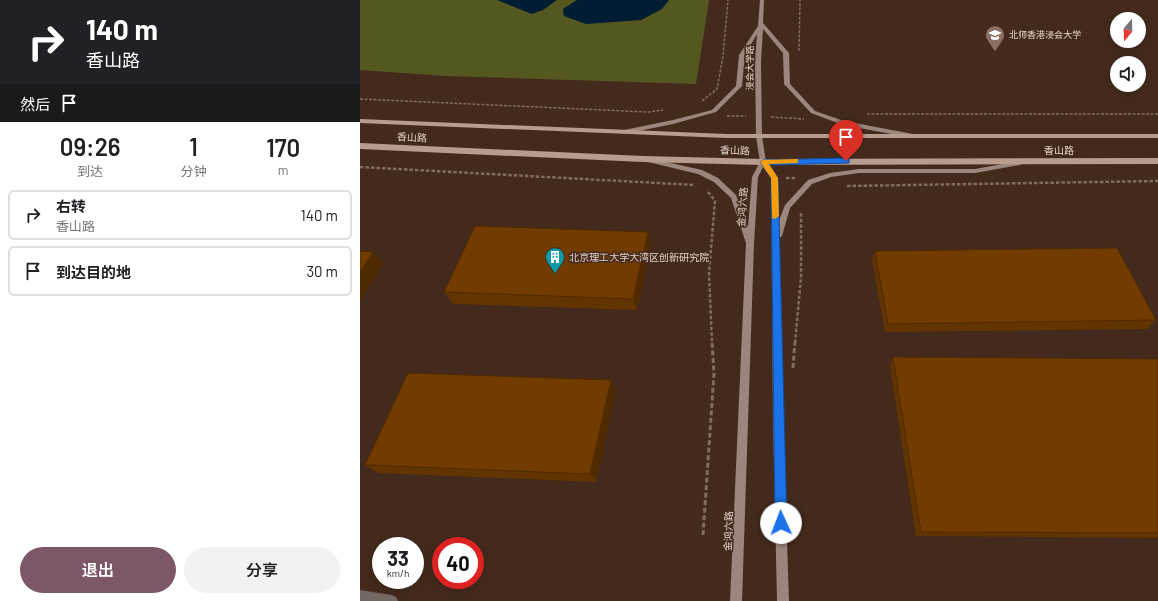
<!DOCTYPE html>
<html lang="zh">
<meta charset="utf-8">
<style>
:root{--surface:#fff;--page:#f2f2f2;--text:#202124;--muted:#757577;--line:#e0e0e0;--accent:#7d5767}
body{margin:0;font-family:Barlow,"Noto Sans SC",sans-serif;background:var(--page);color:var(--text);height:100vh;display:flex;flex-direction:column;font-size:15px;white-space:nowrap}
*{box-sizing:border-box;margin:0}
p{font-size:13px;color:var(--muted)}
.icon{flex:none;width:22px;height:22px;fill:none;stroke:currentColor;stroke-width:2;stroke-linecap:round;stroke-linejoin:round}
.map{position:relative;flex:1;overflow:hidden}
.side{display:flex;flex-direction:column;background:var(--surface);width:360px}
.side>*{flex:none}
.hud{background:#202124;color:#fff;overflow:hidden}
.needle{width:26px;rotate:199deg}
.buttons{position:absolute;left:750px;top:12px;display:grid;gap:8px}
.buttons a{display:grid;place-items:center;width:36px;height:36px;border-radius:50%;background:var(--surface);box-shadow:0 2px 10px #0003;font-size:20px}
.speed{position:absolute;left:12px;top:537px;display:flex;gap:8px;font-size:20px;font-weight:700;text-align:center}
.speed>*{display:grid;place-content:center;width:52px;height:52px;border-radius:50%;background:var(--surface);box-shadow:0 2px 10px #0003;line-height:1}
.speed small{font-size:10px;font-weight:400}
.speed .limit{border:6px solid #d22;background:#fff;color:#111}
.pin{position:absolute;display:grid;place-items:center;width:34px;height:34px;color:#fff;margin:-41px -17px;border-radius:50% 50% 50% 0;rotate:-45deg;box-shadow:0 0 4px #0007}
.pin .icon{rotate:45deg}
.me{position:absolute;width:44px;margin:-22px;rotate:358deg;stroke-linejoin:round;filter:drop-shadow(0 0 3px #0008)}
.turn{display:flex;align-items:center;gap:14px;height:84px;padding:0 20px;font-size:18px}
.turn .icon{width:52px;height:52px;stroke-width:2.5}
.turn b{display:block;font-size:28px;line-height:34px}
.then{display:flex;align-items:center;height:38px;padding:0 20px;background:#0003;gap:8px;font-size:15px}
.eta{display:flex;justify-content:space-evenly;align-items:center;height:68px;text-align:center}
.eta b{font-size:24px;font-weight:600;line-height:28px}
.cta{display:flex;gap:8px;margin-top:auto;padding:8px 20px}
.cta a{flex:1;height:46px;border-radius:24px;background:var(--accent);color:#fff;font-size:16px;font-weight:600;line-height:46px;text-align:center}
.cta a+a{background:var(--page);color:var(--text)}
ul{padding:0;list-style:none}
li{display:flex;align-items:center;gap:12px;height:50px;margin:0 8px 6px;padding:0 12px;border:2px solid var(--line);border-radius:6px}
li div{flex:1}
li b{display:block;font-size:15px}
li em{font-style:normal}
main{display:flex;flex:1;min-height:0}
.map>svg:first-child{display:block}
</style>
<main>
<section class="side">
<div class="hud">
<div class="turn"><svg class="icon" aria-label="right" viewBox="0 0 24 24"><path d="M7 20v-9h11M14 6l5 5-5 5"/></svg><div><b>140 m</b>香山路</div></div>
<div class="then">然后<svg class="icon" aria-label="arrive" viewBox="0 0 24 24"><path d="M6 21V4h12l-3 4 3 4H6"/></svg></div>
</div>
<div class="eta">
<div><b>09:26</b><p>到达</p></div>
<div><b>1</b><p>分钟</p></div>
<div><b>170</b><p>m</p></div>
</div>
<ul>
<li><svg class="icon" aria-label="right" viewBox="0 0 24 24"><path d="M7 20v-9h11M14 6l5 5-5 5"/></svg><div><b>右转</b><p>香山路</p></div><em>140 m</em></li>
<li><svg class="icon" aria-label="arrive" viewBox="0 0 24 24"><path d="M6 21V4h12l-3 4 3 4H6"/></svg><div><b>到达目的地</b></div><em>30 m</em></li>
</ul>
<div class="cta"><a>退出</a><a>分享</a></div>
</section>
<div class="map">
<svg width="798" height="601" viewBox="0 0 798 601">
<rect width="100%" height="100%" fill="#442a1d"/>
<polygon fill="#545720" points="0,0 349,0 336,84 86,76 0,70"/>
<g fill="#001d34">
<polygon points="137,0 197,0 183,10 172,14"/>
<polygon points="217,0 309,0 302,9 281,20 226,24 204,16 203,9"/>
</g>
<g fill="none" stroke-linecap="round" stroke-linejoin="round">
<g stroke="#826b60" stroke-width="1.5" stroke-dasharray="3 1.5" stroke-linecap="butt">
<polyline points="439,51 440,0"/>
<polyline points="0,99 288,112 303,110"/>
<polyline points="342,101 357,89 363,56 368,0"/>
<polyline points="507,114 798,114"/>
<polyline points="367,116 386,116"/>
<polyline points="411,117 444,119"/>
</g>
<g stroke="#826b60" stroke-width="2.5" stroke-dasharray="3.5 2" stroke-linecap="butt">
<polyline points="0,167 335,185"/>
<polyline points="426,178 437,178"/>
<polyline points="487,186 798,181"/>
<polyline points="348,192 355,201 349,273 352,343"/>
<polyline points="435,343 441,277 441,211"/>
</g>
<g stroke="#826b60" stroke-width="3" stroke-dasharray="5 2.5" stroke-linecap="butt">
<polyline points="433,368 435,342"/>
<polyline points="343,535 354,373 352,342"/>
</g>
<polygon fill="#756762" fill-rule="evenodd" points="0,590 32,595 36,597 38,601 0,601"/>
<polygon fill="#9b857c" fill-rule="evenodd" points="400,0 404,0 403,23 429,53 430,84 455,111 484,121 553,134 556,136 553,138 483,125 451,113 424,84 423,53 403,29 401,62 402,136 406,162 417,177 418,223 425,205 448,180 470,173 499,169 615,169 660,161 663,163 660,165 615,173 499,173 471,177 452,184 430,208 422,236 419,238 423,420 429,601 417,601 413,420 411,177 403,167 398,177 394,244 382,601 370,601 386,243 371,198 354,182 338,174 288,162 285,160 288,158 342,170 358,178 376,195 388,227 392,177 400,162 396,136 395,62 397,34 385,55 382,86 356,112 313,124 264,134 261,132 264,130 313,120 352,110 376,86 379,55 398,26"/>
<g fill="#b99c90" fill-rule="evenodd">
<polygon points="0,119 366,134 798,134 798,138 366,138 0,123"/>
<polygon points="0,143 283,156 403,159 798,158 798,164 403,165 283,162 0,149"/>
</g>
</g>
<g fill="#623400">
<polygon points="291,244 277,310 93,304 84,292"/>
<polygon points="515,251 796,320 787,329 525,332 512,260"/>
<polygon points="533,357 798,359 798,538 556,536 530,366"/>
<polygon points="251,380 256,390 236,482 19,473 5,465"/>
</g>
<g fill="#502a00">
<polygon points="288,232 291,244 277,310 273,299"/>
<polygon points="13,252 23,264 0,302 0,272"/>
<polygon points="251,380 256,390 236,482 230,474"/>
</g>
<g fill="#723c00" stroke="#502a00">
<polygon points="115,226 288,232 273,299 84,292"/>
<polygon points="757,248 796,320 528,324 515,251"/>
<polygon points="0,251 13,252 0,272"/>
<polygon points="533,357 798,359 798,533 561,532"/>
<polygon points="48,373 251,380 230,474 5,465"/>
</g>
<polygon fill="#1a73e8" stroke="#114b97" points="486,158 489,159 489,163 409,165 418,178 427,523 425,527 421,529 417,527 415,523 411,178 400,162 403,160"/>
<polygon fill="#f59e0b" points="435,159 438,159 438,163 409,164 418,178 419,216 415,219 412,218 411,178 400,162 403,160"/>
<defs>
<g id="university-pin" transform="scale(1)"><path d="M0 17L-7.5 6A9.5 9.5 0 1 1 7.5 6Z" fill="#8d6e63" stroke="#442a1d"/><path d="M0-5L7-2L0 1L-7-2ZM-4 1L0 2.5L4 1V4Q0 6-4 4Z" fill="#fff"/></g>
<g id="building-pin" transform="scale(1)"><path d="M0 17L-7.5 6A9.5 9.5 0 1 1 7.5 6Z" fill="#0f9aa8" stroke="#442a1d"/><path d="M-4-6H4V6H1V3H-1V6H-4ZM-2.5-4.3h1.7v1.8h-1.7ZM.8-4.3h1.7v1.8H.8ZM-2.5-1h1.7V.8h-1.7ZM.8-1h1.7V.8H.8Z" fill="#fff"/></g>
</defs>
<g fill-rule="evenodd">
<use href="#university-pin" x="635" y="35"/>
<use href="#building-pin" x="195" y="257"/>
</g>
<g text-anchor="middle" stroke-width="3" stroke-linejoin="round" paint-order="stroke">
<g font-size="9" fill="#e6d4cc" stroke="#442a1d" text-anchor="start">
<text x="649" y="38">北师香港浸会大学</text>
</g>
<g font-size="9" fill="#e6d4cc" stroke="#442a1d">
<text transform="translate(390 68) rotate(-90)" y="3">浸会大学路</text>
</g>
<g font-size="10" fill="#e6d4cc" stroke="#442a1d">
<text transform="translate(52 137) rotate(3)" y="4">香山路</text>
<text transform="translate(375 150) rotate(2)" y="4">香山路</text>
<text x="699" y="154">香山路</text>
<text transform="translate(382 207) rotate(-86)" y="4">金鸿六路</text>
<text transform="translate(368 531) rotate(-88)" y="4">金鸿六路</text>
</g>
<g font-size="10" fill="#e6d4cc" stroke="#442a1d" text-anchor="start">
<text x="209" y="261">北京理工大学大湾区创新研究院</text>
</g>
</g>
</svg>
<div class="buttons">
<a><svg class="needle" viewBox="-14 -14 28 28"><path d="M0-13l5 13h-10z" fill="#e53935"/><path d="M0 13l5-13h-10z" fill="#757577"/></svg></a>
<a><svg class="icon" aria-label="sound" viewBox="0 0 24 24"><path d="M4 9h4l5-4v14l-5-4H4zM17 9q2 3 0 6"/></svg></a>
</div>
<div class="speed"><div>33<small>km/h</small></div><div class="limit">40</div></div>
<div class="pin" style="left:486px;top:161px;background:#d93025"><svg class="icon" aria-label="arrive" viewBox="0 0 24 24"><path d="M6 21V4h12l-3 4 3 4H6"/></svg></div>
<svg class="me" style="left:421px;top:523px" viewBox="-20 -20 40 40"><circle r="19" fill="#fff"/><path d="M0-13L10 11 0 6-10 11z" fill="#1a73e8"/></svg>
</div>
</main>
